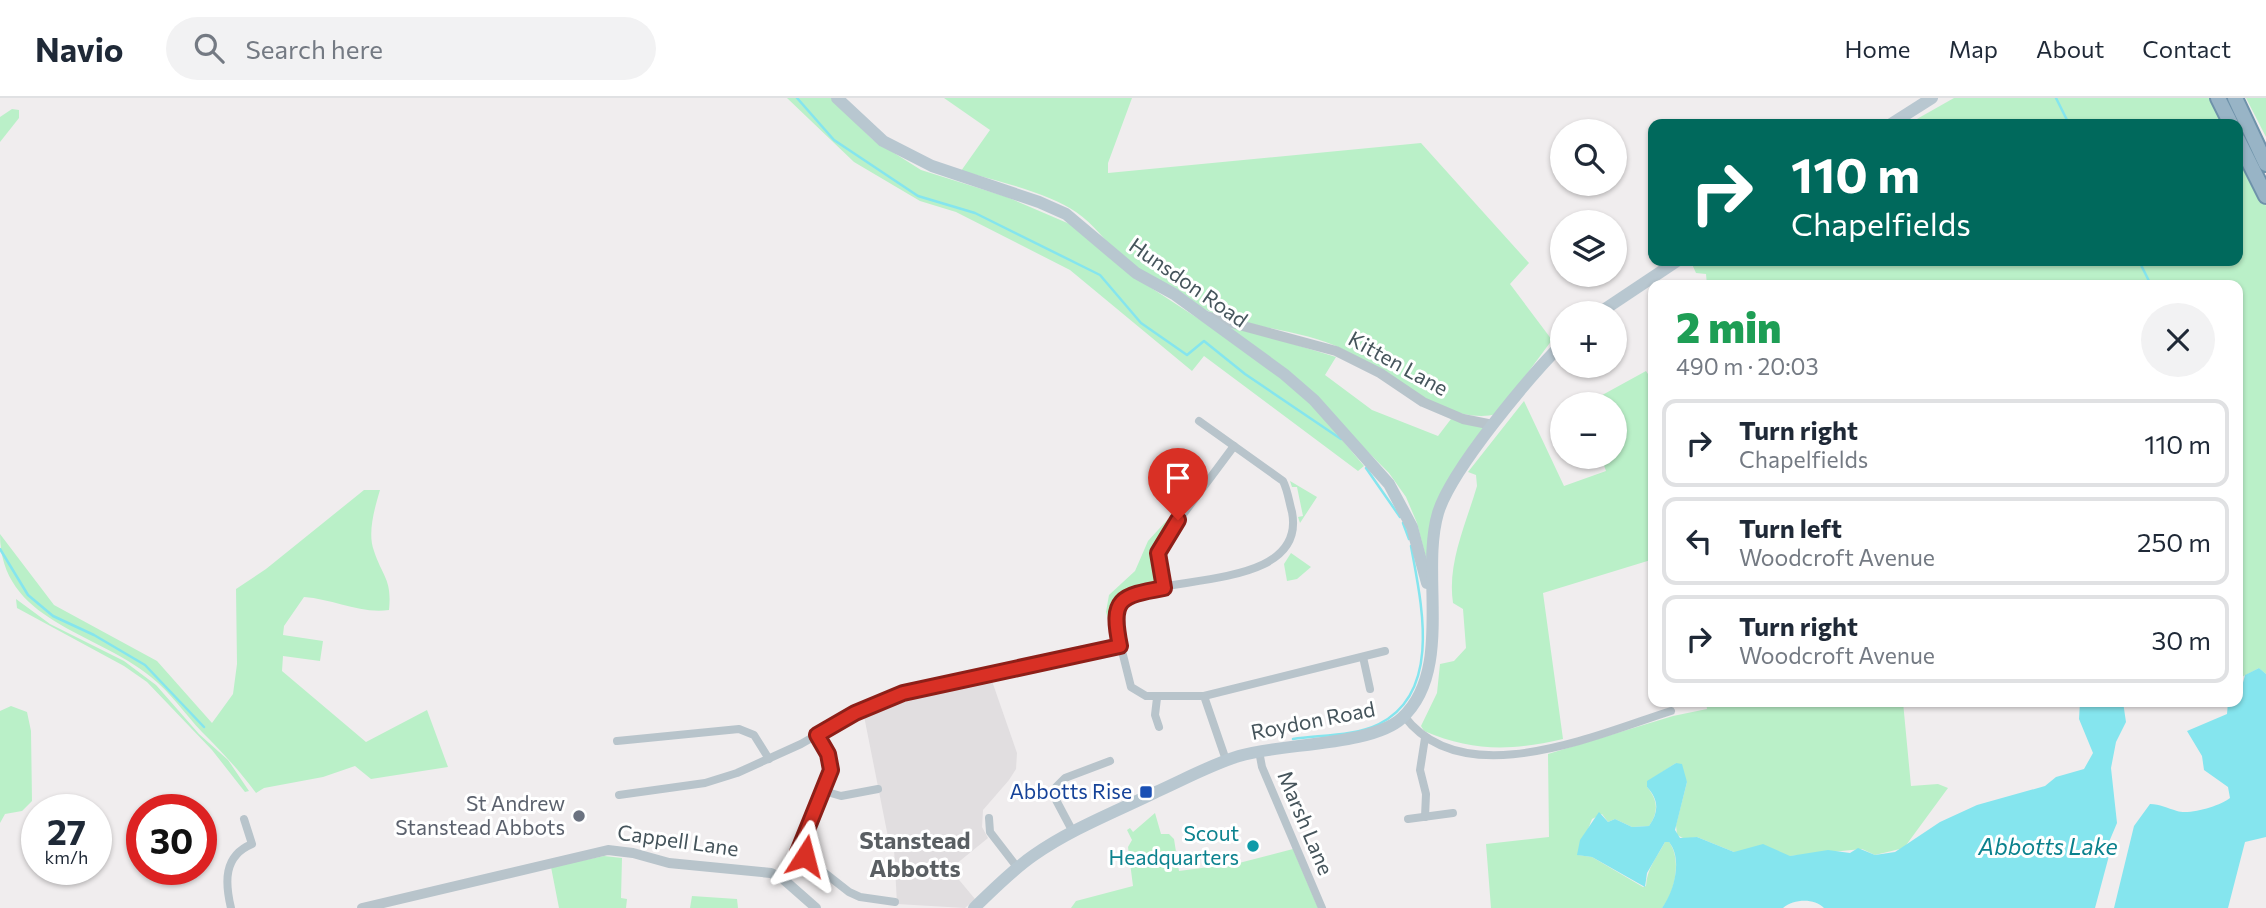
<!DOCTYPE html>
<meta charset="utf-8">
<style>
:root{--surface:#fff;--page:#f2f2f3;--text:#1f2937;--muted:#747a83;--line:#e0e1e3}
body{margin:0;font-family:Commissioner,sans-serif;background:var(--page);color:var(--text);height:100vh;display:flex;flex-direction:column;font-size:26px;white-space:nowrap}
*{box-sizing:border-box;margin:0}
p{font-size:23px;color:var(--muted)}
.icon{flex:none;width:38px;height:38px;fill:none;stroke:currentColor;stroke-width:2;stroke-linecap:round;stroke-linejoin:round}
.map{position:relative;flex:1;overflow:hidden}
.drawer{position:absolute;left:1648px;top:182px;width:595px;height:427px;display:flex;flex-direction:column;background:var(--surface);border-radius:14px;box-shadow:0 2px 5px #0004}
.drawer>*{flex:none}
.hud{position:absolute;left:1648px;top:21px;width:595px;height:147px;border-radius:14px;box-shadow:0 2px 5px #0004;background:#00695c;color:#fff;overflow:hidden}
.fabs{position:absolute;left:1550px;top:21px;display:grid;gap:14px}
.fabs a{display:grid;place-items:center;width:77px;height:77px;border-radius:50%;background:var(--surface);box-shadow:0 2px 5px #0004;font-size:35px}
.speed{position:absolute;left:21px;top:696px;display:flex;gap:14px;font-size:35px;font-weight:700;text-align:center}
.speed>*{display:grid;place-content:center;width:91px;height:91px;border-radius:50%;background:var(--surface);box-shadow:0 2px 5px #0004;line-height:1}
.speed small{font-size:18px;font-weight:400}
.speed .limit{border:10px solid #d22;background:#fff;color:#111}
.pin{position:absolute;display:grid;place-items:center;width:60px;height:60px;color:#fff;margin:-72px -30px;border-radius:50% 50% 50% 0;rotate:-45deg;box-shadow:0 0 7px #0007}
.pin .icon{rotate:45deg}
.me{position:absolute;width:77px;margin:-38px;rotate:9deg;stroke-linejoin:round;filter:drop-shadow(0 0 5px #0008)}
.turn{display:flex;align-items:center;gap:24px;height:147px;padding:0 28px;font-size:32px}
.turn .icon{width:91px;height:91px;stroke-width:2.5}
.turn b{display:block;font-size:49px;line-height:60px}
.round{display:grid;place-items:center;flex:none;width:74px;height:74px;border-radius:37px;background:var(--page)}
.overview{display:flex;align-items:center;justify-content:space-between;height:119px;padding:0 28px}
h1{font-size:42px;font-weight:800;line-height:52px;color:#1e9e55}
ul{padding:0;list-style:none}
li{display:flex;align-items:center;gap:21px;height:88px;margin:0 14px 10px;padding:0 14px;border:4px solid var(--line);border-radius:14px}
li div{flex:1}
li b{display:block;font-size:26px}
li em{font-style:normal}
header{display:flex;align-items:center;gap:42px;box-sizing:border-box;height:98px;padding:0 35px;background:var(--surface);border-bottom:2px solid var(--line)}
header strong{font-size:33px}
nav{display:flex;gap:38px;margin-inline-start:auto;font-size:24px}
.search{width:490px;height:63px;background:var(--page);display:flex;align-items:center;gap:18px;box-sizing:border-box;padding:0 24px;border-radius:38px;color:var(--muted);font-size:26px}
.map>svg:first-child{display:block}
</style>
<header>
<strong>Navio</strong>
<div class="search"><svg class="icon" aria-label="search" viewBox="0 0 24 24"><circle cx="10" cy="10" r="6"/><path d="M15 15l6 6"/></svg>Search here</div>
<nav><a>Home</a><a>Map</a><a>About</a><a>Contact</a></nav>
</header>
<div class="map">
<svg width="2266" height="810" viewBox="0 0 2266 810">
<rect width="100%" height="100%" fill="#f0edee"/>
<polygon fill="#e1dee0" points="992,583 1017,655 1016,671 1009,682 983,712 982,729 988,740 950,771 975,801 965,810 897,806 894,751 888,739 864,618 924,594"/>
<g fill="#baf0c8">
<polygon points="787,0 831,0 872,41 921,72 1007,99 1072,127 1130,176 1208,227 1284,282 1313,307 1364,368 1358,373 1204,258 1192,273 1070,172 956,114 920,103 854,64"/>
<path d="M944,0H1132L1108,65V75L1421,45L1529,165L1510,186L1552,242L1497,316C1447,329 1387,274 1344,252C1297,228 1238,232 1192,205C1170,192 1145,179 1125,162C1108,147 1095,127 1076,114C1051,96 992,81 961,73L990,32Z"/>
<polygon points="1954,0 2213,0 2225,26 1908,26"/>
<polygon points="2246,0 2266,0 2266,39"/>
<polygon points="12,11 19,12 19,20 0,44 0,19"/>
<polygon points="2238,55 2266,108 2266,576 2259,570 2238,581 2238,187 1707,187 1706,176 1696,175 1691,164 2238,163"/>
<polygon points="1221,224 1336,259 1325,277 1372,312 1438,338 1451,321 1487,329 1456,369 1428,467 1417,425 1406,399 1389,375 1355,341"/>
<path d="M1646,273L1654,285V461L1543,495L1563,641C1512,653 1473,654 1424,633L1421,628L1437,595L1440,566L1454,563L1466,550L1463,511L1453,505C1447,465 1466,426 1477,388L1476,377L1468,374L1524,303L1564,388L1606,373L1601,359H1615V306H1576L1595,301Z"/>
<polygon points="1290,383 1317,399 1300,425 1298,419 1303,418 1297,389 1292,389"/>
<path d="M364,392H380C375,409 367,435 374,453C383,480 392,481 389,512C360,516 333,501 304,499L284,528L283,537L323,543L320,563L283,558L282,573L366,644L427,612L448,669L371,681L355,668L323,679L264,690L256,695C239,672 222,654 202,634C185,616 171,595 151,579C96,533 0,524 0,436L54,507L157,563L212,625L233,596L237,566L236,491L266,471Z"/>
<path d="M1168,421L1172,425C1146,458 1161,451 1156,484C1145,496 1125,488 1116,505C1110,514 1113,527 1111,531L1106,514L1109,497L1135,473L1148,443Z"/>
<polygon points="1291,455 1311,469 1297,481 1287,483 1284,466"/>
<polygon points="16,501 50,526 124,563 156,587 199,636 228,662 249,693 245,694 212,652 147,584 124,568 17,510"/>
<path d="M1706,604H1903L1911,688L1938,686L1948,690L1904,750L1875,757L1862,751L1790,758L1734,754L1697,739L1685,741L1677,737L1676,727L1687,684L1676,665L1647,684V689C1658,702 1659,714 1649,728L1632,729L1615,721L1608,724L1602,716L1592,721L1578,757L1592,759L1643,789L1646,788C1647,770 1657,759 1665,744H1669C1682,761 1675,795 1662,810H1491L1486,746L1549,739L1548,656L1673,618L1707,611Z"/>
<polygon points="11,608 27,614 31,633 32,703 22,713 5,716 0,725 0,613"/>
<polygon points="1155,715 1161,736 1169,736 1174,741 1179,773 1239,765 1293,751 1318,810 1071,810 1076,803 1133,788 1128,749 1132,742 1127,732 1130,730 1133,734"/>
<polygon points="604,758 622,760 621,800 627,801 626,810 559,810 551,769"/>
<polygon points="692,798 737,801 738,810 690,810"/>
</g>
<g fill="#85e5ee">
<path d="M2259,570L2266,576V739L2245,744L2228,810H2114L2134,728L2150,706C2160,706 2167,710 2177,713C2190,717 2220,708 2230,700L2228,689L2204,672L2202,658L2187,633L2227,616L2228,604H2238L2245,577Z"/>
<path d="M2080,604H2123L2126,624L2116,644L2111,670L2117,725L2109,744L2110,754L2095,810H1824C1814,800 1794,801 1783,810H1662C1674,794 1683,761 1669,744H1665L1647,775L1645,789L1592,759L1577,757L1580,742L1599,714L1608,724L1615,721L1632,729L1649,728C1659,714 1659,702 1647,689V683L1676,665L1682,666L1687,684L1675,732L1680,740L1697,739L1734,754L1763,746L1790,758L1828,752L1850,755L1858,750L1875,757L1895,754L1940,724L1977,707L2045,688L2056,679L2084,671L2093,655L2079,621Z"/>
</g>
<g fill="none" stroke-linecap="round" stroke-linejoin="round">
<g stroke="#85e5ee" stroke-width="2.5">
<polyline points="797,0 834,42 918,98 975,115 1100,177 1141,225 1187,257 1204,243 1245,276 1341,341"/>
<polyline points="2056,0 2069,26"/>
<polyline points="2139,163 2151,187"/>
<polyline points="2238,358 2241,363"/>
<polyline points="1366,370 1400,419"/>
<polyline points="1403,425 1409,441"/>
<polyline points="0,451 28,497 53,518 94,537 145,567 204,629"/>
<path d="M1293,641C1320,637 1355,638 1379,626C1443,594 1421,504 1411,448"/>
</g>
<g stroke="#6e92aa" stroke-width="18">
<g id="trunk">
<polyline points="2218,0 2231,26"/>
<polyline points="2235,0 2266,66"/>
<polyline points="2238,42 2266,98"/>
</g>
</g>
<g stroke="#b8c4cb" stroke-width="8">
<path d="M1199,323L1283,383C1288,393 1289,404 1292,414C1307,492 1167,476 1124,500L1114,521L1131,589L1146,598H1204L1385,553"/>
<polyline points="1164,490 1158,459 1161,446 1234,348"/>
<polyline points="1363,559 1370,591"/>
<polyline points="1204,598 1226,662"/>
<polyline points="1157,600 1155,617 1159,629"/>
<path d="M1404,618C1463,697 1598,636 1671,613"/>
<polyline points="1425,640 1420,672 1426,696 1425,719"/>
<polyline points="617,643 739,631 754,637 769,661"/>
<polyline points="1259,653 1262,669 1322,810"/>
<polyline points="824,693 841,698 878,691"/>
<polyline points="619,697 705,685 737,675 801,646 855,615 903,595 1120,548"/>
<polyline points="989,720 990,734 1017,769"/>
<polyline points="1408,721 1453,715"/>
<polyline points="1073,734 1056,702 1056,689 1065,680 1110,663"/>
<polyline points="798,754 849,794 860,799 895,804"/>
<polyline points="783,781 830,678 830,661 817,637"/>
<path d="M231,810C225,785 223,758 252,746L244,721"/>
</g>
<g stroke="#b8c4cb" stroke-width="10">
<polyline points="1206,218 1336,253 1380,275 1423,304 1463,321 1493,327"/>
<polyline points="362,810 608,752 633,755 669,765 771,775 783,781 816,810"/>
</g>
<g stroke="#b8c7d0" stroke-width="12">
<polyline points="837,0 883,43 932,68 1039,104 1066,116 1136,175 1174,196 1284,276 1314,302 1389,386 1412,429 1427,485"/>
<polyline points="1891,26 1932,0"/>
<polyline points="1599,215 1677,163"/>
<path d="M974,810C993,792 1012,772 1034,757C1071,731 1115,714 1156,694C1183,682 1210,667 1239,658C1281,645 1372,648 1402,620C1454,572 1420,476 1438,415C1451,372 1529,279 1563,245"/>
</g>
<use href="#trunk" stroke="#98b4c6" stroke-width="14"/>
</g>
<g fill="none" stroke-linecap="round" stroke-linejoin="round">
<g stroke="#8d1f18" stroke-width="18">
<path id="route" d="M805,758L798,754L831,672L828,656L817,637L855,615L903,595L1120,548C1110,500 1120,498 1164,490L1158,455L1178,422"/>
</g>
<use href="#route" stroke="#d93025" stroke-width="12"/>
</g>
<rect fill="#1a4fb4" stroke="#fff" stroke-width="2.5" x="1139" y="687" width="14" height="14" rx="3.5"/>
<circle fill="#6b7280" stroke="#fff" stroke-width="2.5" cx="579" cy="718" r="7"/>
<circle fill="#0f9aa8" stroke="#fff" stroke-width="2.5" cx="1253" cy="748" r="7"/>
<g text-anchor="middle" stroke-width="6" stroke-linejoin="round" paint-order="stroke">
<g font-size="21" fill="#45545b" stroke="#fff">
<text transform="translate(1188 185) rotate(35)" y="7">Hunsdon Road</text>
<text transform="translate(1398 266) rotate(29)" y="7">Kitten Lane</text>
<text transform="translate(1313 623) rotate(-11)" y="7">Roydon Road</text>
<text transform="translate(1305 725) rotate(67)" y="7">Marsh Lane</text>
<text transform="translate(678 743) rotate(8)" y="7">Cappell Lane</text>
</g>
<g font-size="21" fill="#164399" stroke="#fff" text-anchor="end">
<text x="1132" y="701">Abbotts Rise</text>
</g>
<g font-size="21" fill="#5b616d" stroke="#fff" text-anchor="end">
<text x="565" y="713">St Andrew<tspan x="565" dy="24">Stanstead Abbots</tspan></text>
</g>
<g font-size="21" fill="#0d838f" stroke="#fff" text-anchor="end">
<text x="1239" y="743">Scout<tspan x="1239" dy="24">Headquarters</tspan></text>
</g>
<g font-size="23" font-style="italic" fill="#0a818d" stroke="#fff">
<text x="2048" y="757">Abbotts Lake</text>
</g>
<g font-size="24" font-weight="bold" fill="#5a5f63" stroke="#fff">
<text x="915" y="751">Stanstead<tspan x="915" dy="28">Abbotts</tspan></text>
</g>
</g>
</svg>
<div class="fabs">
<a><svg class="icon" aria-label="search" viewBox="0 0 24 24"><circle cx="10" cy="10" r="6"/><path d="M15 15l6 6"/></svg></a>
<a><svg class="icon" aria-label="layers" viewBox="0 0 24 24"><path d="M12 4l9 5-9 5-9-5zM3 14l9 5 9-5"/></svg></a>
<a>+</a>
<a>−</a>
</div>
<div class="speed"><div>27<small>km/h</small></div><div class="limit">30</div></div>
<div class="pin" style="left:1178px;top:422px;background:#d93025"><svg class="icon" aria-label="arrive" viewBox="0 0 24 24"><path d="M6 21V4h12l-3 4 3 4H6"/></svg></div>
<svg class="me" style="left:805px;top:758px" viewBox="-20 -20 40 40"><path d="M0-17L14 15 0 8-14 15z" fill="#d93025" stroke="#fff" stroke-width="4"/></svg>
<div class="hud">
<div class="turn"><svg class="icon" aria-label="right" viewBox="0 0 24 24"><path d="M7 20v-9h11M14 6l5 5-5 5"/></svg><div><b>110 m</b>Chapelfields</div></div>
</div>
<section class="drawer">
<div class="overview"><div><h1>2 min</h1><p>490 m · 20:03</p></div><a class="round"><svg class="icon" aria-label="close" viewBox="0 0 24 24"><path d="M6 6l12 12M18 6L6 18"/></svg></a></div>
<ul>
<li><svg class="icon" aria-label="right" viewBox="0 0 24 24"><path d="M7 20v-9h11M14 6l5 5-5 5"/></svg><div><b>Turn right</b><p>Chapelfields</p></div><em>110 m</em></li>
<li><svg class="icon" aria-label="left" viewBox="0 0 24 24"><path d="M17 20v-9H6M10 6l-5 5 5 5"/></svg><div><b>Turn left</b><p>Woodcroft Avenue</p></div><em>250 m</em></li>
<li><svg class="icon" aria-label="right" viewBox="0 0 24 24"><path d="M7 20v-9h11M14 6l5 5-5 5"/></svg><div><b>Turn right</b><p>Woodcroft Avenue</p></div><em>30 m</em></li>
</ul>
</section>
</div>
